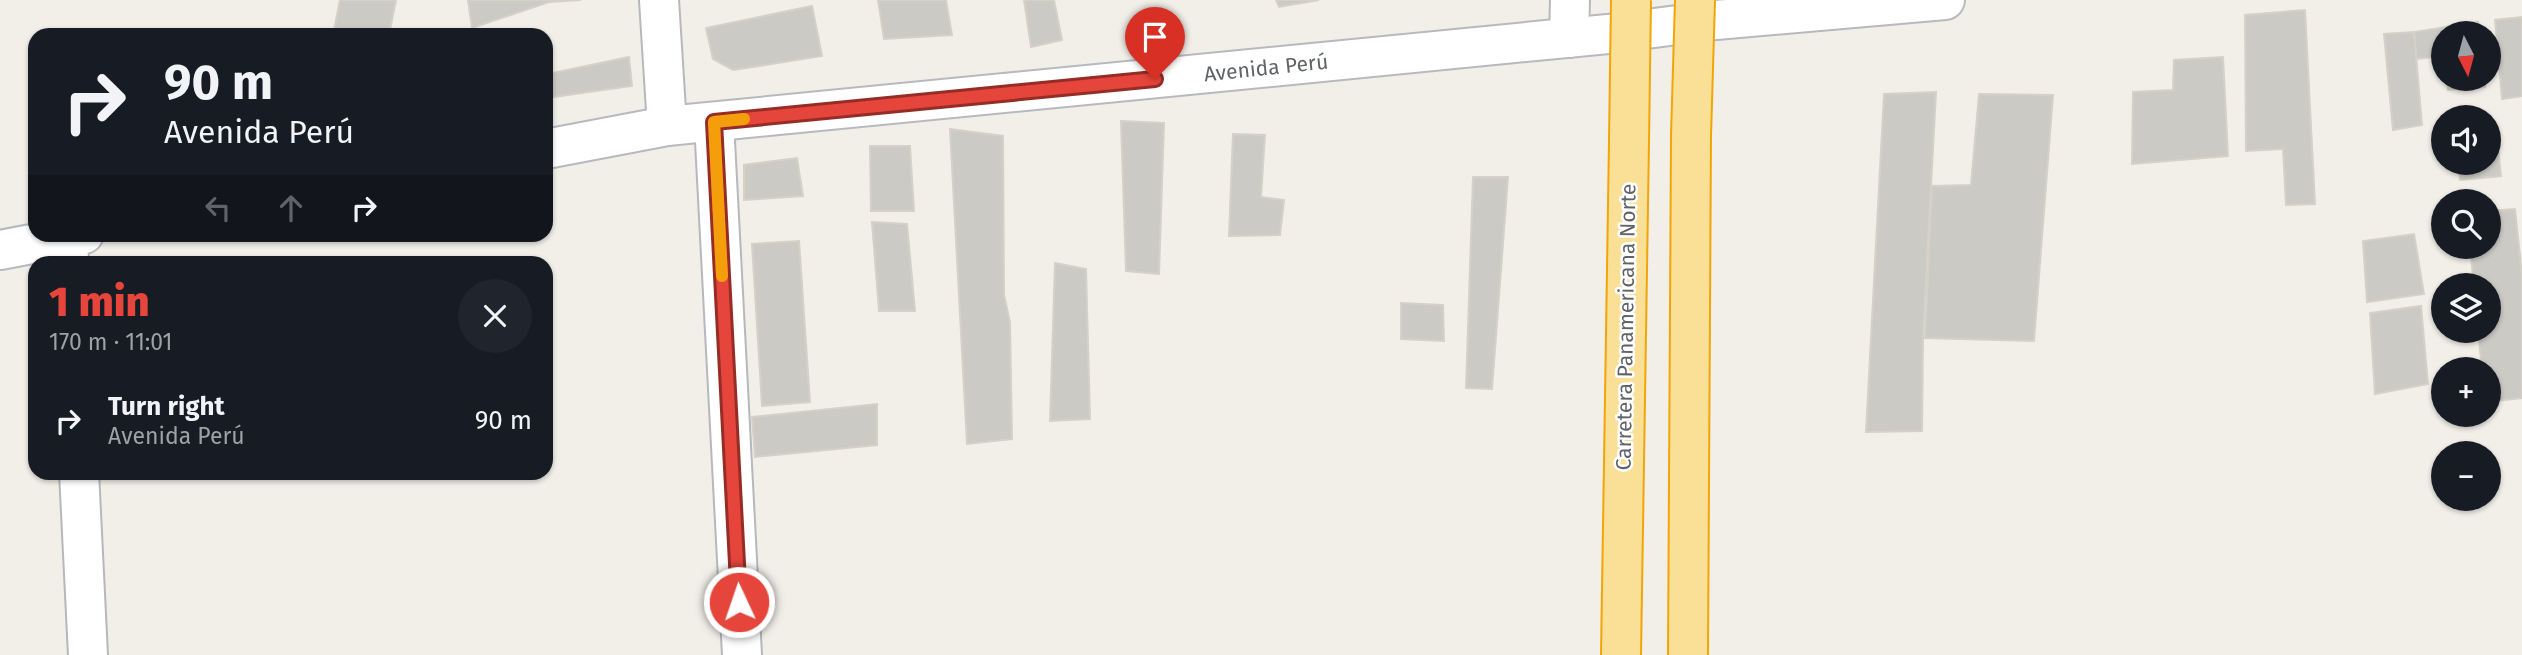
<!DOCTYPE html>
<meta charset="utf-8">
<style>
:root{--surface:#171b24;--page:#20242c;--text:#f1f3f6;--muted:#9ea1a6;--accent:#e5453a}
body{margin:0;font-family:"Fira Sans",sans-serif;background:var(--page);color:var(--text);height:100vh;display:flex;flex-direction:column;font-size:26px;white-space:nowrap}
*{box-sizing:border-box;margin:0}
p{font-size:23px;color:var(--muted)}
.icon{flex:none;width:38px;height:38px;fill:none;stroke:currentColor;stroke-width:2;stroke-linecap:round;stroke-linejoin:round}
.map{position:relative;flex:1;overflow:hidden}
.side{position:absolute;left:28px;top:256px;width:525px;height:224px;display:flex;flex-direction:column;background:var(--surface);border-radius:21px;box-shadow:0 2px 5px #0004}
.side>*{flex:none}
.top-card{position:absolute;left:28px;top:28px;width:525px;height:214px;border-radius:21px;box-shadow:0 2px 5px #0004;background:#171b24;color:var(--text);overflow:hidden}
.needle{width:46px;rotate:174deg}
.controls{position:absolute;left:2431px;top:21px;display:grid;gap:14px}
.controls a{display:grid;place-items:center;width:70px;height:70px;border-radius:50%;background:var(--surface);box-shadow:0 2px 5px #0004;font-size:35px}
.pin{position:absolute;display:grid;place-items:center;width:60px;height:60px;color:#fff;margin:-72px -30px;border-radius:50% 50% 50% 0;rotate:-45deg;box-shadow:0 0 7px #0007}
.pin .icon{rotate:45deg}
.me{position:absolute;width:77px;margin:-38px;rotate:357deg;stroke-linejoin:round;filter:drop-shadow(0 0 5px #0008)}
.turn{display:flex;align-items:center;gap:24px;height:147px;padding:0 21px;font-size:32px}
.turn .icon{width:91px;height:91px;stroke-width:2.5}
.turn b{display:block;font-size:49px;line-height:60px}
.lanes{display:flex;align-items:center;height:66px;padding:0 21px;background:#0003;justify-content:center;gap:35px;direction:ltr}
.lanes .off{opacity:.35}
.round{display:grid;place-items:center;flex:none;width:74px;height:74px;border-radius:37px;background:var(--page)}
.overview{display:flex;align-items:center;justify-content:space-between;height:119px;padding:0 21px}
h1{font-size:42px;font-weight:800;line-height:52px;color:var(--accent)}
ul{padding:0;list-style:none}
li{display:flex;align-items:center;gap:21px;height:91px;padding:0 21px}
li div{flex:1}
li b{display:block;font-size:26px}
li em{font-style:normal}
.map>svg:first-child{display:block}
</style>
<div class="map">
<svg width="2522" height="655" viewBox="0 0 2522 655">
<rect width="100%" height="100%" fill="#f1efe8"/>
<g fill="#cccac5" stroke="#d5d1c6" stroke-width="2">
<polygon points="340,0 396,0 389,35 333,35"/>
<polygon points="468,0 581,0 549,2 472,28"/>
<polygon points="878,0 946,0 952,35 884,39"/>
<polygon points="1024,0 1054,0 1062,40 1031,47"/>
<polygon points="1276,0 1319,0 1279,7"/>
<polygon points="812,6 822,56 733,70 713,59 706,28"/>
<polygon points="2305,10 2315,204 2286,205 2283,149 2246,151 2245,15"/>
<polygon points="2522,17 2522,96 2502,99 2495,20"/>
<polygon points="2478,22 2479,33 2443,33 2443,56 2416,59 2414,32"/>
<polygon points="2414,32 2422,125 2393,130 2384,34"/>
<polygon points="629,57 632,86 546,98 546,65 548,74"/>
<polygon points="2223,57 2228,156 2132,164 2133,92 2173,90 2174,60"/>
<polygon points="2447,79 2484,79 2485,87 2448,90"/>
<polygon points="1936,92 1923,336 1922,431 1866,432 1884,94"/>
<polygon points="1979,94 2053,95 2034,341 1925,338 1932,186 1971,185"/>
<polygon points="1121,121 1164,123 1159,274 1126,271"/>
<polygon points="950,129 1003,136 1004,295 1010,322 1012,439 967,444"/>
<polygon points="1233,134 1265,135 1261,197 1284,200 1280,235 1229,236"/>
<polygon points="2488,139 2497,139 2501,176 2460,180 2459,163 2488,163"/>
<polygon points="870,146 910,146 914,211 871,211"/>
<polygon points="797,158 803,196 744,200 744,165"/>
<polygon points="1473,177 1508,177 1492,389 1466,388"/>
<polygon points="2515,209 2522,275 2522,398 2488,402 2488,369 2482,369 2478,331 2488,331 2488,285 2474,285 2470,247 2488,247 2488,211"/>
<polygon points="872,222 907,224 915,311 879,311"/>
<polygon points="2414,234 2424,294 2367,302 2363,241"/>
<polygon points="799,241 810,402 762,406 752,244"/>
<polygon points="1055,263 1086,269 1090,419 1050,421"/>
<polygon points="1401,303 1443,305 1444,341 1401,339"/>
<polygon points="2421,306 2428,384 2375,394 2370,313"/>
<polygon points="877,404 877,445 755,457 752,417"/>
</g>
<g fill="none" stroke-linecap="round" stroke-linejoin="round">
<g stroke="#b5b8bc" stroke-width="42">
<g id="minor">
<polyline points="659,0 667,126"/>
<polyline points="1569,38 1570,0"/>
<polyline points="714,122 742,655"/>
<polyline points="68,238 69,262"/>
<polyline points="79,472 88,655"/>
</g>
</g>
<g stroke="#b6babf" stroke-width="42">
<g id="secondary">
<polyline points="546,149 667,126 1608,34 1716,20 1945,0"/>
<polyline points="0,250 84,234"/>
</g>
</g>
<g stroke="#f2a507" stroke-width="42">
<g id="motorway">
<polyline points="1621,655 1629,141"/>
<polyline points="1688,655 1691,136"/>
</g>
</g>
<use href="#minor" stroke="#fff" stroke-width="38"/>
<use href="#secondary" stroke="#fff" stroke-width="38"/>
<use href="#motorway" stroke="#fadf96" stroke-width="38"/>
<g stroke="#f2a507" stroke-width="42" stroke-linecap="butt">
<g id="motorway-bridge">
<polyline points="1691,136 1695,0"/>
<polyline points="1629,141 1631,0"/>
</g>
</g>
<use href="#motorway-bridge" stroke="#fadf96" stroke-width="38"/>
</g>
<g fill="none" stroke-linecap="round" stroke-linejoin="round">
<g stroke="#952d26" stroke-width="18">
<polyline id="route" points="739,602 714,122 1155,79"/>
</g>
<use href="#route" stroke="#e5453a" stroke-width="12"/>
<polyline stroke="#f59e0b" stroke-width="12" points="722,276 714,122 744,119"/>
</g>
<g text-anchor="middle" stroke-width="5" stroke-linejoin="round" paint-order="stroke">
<g font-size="21" fill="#5f6368" stroke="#fff">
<text transform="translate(1266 68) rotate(-6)" y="7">Avenida Perú</text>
<text transform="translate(1626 327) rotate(-89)" y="7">Carretera Panamericana Norte</text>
</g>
</g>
</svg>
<div class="controls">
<a><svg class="needle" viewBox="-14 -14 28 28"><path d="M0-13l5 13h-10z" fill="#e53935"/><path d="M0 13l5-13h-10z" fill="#9ea1a6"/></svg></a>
<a><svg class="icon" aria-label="sound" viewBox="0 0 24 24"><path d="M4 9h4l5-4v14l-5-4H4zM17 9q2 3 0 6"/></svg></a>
<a><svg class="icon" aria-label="search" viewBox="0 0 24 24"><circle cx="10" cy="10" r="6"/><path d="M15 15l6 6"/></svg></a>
<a><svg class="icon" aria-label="layers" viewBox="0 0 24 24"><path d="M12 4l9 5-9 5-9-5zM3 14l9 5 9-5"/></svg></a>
<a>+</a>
<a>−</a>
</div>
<div class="pin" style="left:1155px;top:79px;background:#d93025"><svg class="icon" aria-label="arrive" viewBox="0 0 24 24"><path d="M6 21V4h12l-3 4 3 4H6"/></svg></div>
<svg class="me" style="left:739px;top:602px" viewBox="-20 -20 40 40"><circle r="17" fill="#e5453a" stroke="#fff" stroke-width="3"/><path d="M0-11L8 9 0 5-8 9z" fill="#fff"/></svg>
<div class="top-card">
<div class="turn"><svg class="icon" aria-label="right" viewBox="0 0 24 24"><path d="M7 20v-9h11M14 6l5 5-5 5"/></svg><div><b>90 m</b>Avenida Perú</div></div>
<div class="lanes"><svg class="icon off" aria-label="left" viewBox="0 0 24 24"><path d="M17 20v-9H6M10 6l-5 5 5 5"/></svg><svg class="icon off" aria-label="ahead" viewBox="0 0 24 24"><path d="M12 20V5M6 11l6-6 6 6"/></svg><svg class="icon" aria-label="right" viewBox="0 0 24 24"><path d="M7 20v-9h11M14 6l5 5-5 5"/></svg></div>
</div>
<section class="side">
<div class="overview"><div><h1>1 min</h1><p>170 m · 11:01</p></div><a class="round"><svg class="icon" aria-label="close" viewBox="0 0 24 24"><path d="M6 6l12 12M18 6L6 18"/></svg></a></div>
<ul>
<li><svg class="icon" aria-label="right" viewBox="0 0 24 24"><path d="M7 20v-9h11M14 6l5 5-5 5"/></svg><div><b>Turn right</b><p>Avenida Perú</p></div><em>90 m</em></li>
</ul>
</section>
</div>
